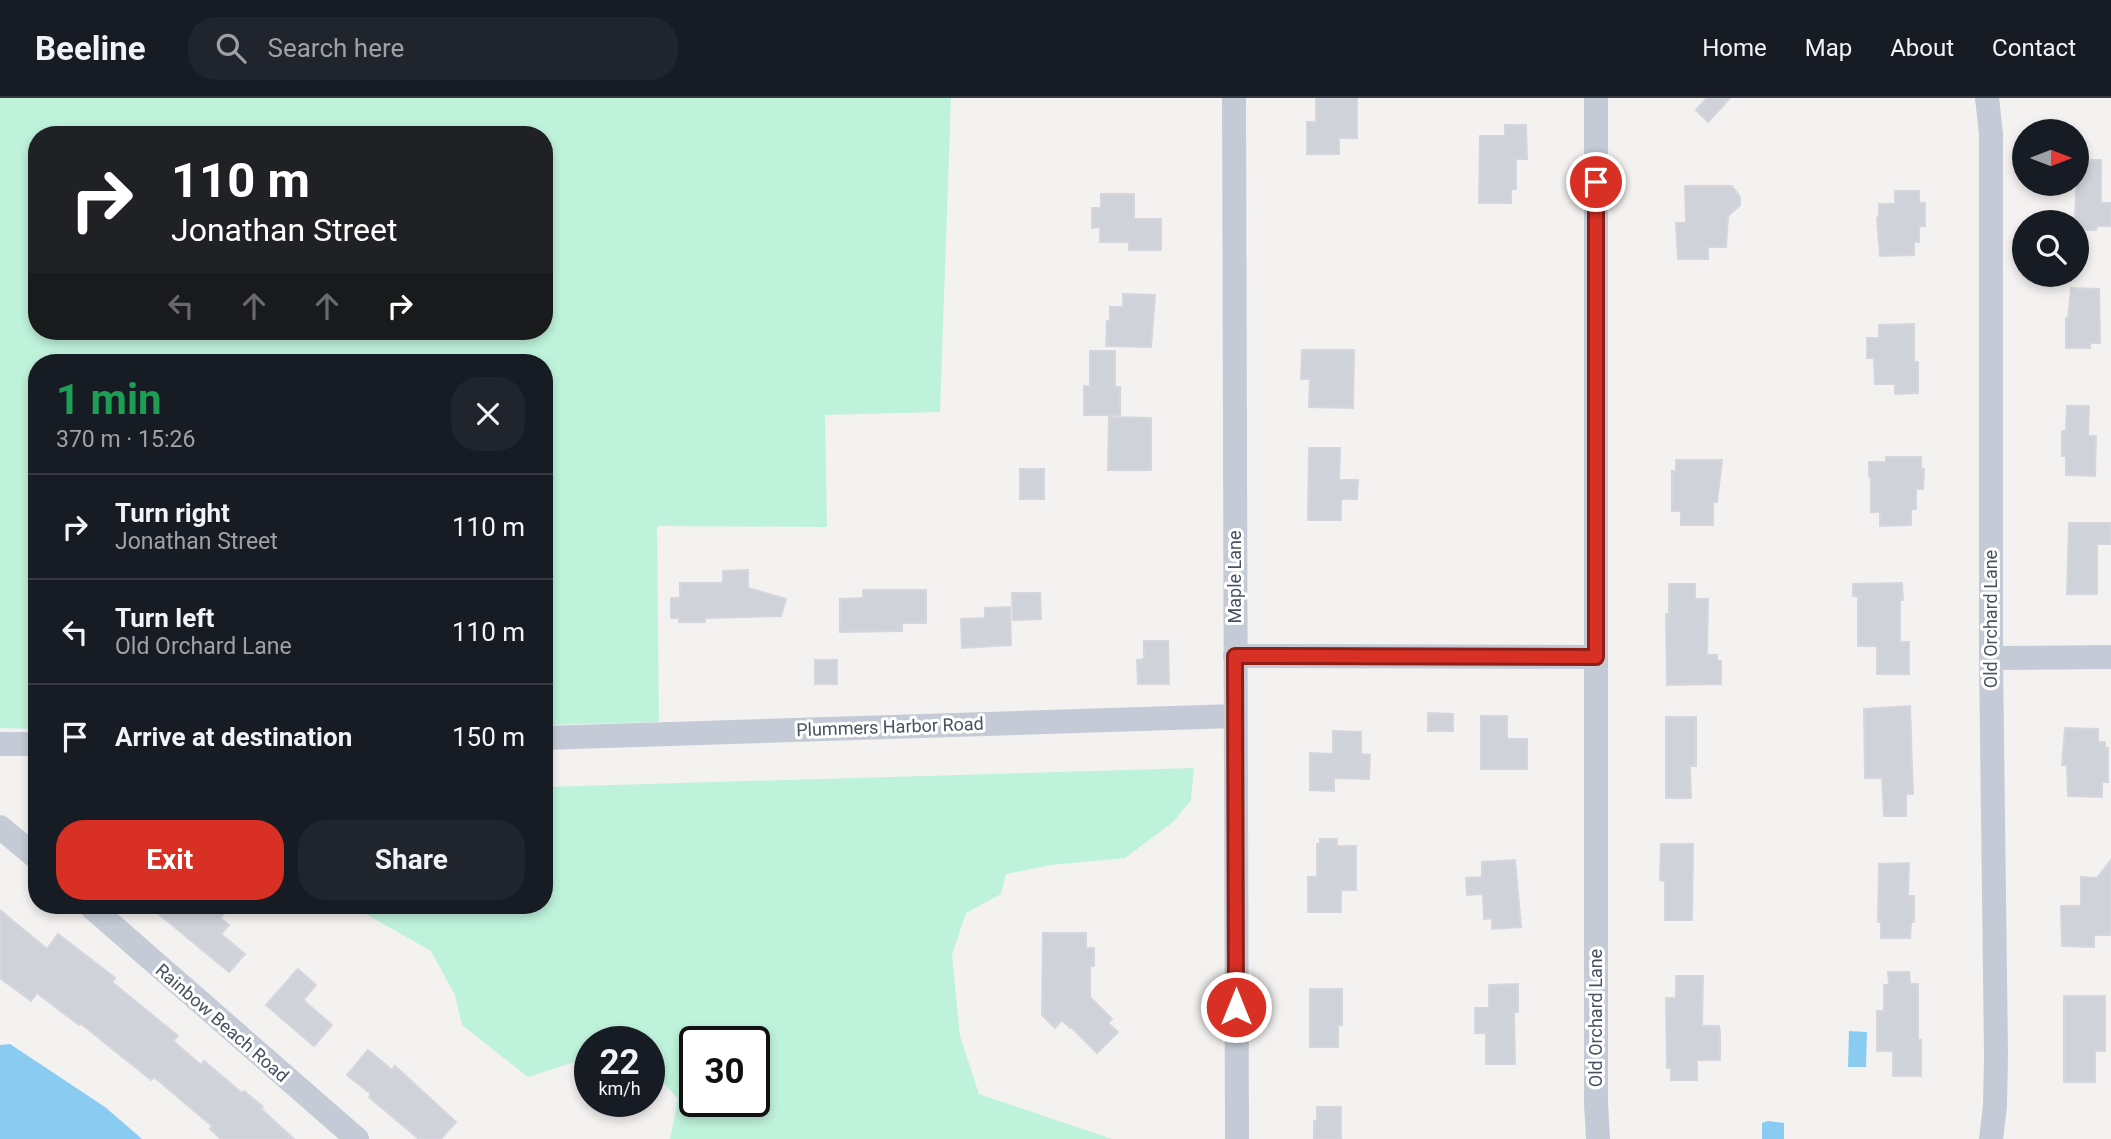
<!DOCTYPE html>
<meta charset="utf-8">
<style>
:root{--surface:#171b24;--page:#20242c;--text:#f1f3f6;--muted:#9ea1a6;--line:#363941;--accent:#d93025}
body{margin:0;font-family:Roboto,sans-serif;background:var(--page);color:var(--text);height:100vh;display:flex;flex-direction:column;font-size:26px;white-space:nowrap}
*{box-sizing:border-box;margin:0}
p{font-size:23px;color:var(--muted)}
.icon{flex:none;width:38px;height:38px;fill:none;stroke:currentColor;stroke-width:2;stroke-linecap:round;stroke-linejoin:round}
.map{position:relative;flex:1;overflow:hidden}
.drawer{position:absolute;left:28px;top:256px;width:525px;height:560px;display:flex;flex-direction:column;background:var(--surface);border-radius:28px;box-shadow:0 4px 10px #0003}
.drawer>*{flex:none}
.guide{position:absolute;left:28px;top:28px;width:525px;height:214px;border-radius:28px;box-shadow:0 4px 10px #0003;background:#202124;color:#fff;overflow:hidden}
.needle{width:46px;rotate:90deg}
.controls{position:absolute;left:2012px;top:21px;display:grid;gap:14px}
.controls a{display:grid;place-items:center;width:77px;height:77px;border-radius:50%;background:var(--surface);box-shadow:0 4px 10px #0003;font-size:35px}
.speed{position:absolute;left:574px;top:928px;display:flex;gap:14px;font-size:35px;font-weight:700;text-align:center}
.speed>*{display:grid;place-content:center;width:91px;height:91px;border-radius:50%;background:var(--surface);box-shadow:0 4px 10px #0003;line-height:1}
.speed small{font-size:18px;font-weight:400}
.speed .limit{border:4px solid #111;border-radius:10px;background:#fff;color:#111}
.pin{position:absolute;display:grid;place-items:center;width:60px;height:60px;color:#fff;margin:-30px;border:4px solid #fff;border-radius:50%;box-shadow:0 2px 7px #0007}
.me{position:absolute;width:77px;margin:-38px;rotate:0deg;stroke-linejoin:round;filter:drop-shadow(0 0 5px #0008)}
.turn{display:flex;align-items:center;gap:24px;height:147px;padding:0 28px;font-size:32px}
.turn .icon{width:91px;height:91px;stroke-width:2.5}
.turn b{display:block;font-size:49px;line-height:60px}
.lanes{display:flex;align-items:center;height:66px;padding:0 28px;background:#0003;justify-content:center;gap:35px;direction:ltr}
.lanes .off{opacity:.35}
.round{display:grid;place-items:center;flex:none;width:74px;height:74px;border-radius:28px;background:var(--page)}
.headline{display:flex;align-items:center;justify-content:space-between;height:119px;padding:0 28px}
h1{font-size:42px;font-weight:700;line-height:52px;color:#1e9e55}
.button{display:flex;gap:14px;margin-top:auto;padding:14px 28px}
.button a{flex:1;height:80px;border-radius:28px;background:var(--accent);color:#fff;font-size:28px;font-weight:700;line-height:80px;text-align:center}
.button a+a{background:var(--page);color:var(--text)}
ul{padding:0;list-style:none}
li{display:flex;align-items:center;gap:21px;height:105px;padding:0 28px;border-top:2px solid var(--line)}
li div{flex:1}
li b{display:block;font-size:26px}
li em{font-style:normal}
header{display:flex;align-items:center;gap:42px;box-sizing:border-box;height:98px;padding:0 35px;background:var(--surface);border-bottom:2px solid var(--line)}
header strong{font-size:33px}
nav{display:flex;gap:38px;margin-inline-start:auto;font-size:24px}
.search{width:490px;height:63px;background:var(--page);display:flex;align-items:center;gap:18px;box-sizing:border-box;padding:0 24px;border-radius:28px;color:var(--muted);font-size:26px}
.map>svg:first-child{display:block}
</style>
<header>
<strong>Beeline</strong>
<div class="search"><svg class="icon" aria-label="search" viewBox="0 0 24 24"><circle cx="10" cy="10" r="6"/><path d="M15 15l6 6"/></svg>Search here</div>
<nav><a>Home</a><a>Map</a><a>About</a><a>Contact</a></nav>
</header>
<div class="map">
<svg width="2111" height="1041" viewBox="0 0 2111 1041">
<rect width="100%" height="100%" fill="#f4f2f1"/>
<g fill="#bff2db" fill-rule="evenodd">
<path d="M0,0H951L940,314L825,317L827,429L657,428L659,624L544,627V264H37V631L0,630ZM37,37H544V233H37Z"/>
<path d="M1194,670L1191,702L1173,724L1125,760L1051,767L1006,776L1001,796L966,815L952,857L960,938L979,996L1112,1041H670L678,1001L649,969V943H590V959L528,979L462,927L455,897L431,853L350,807H544V689ZM695,943H754V1003H695Z"/>
</g>
<g fill="#8acbf1">
<polygon points="1849,933 1867,934 1866,969 1848,969"/>
<polygon points="10,946 105,1009 142,1041 0,1041 0,947"/>
<polygon points="1768,1023 1784,1025 1784,1041 1762,1041 1762,1025"/>
</g>
<g fill="#d0d2d9" stroke="#d5d6dd" stroke-width="2">
<polygon points="1316,0 1357,0 1357,40 1339,40 1339,56 1307,56 1307,24 1316,24"/>
<polygon points="1707,0 1730,0 1708,24 1696,12"/>
<polygon points="1505,27 1526,27 1527,61 1516,61 1516,91 1511,91 1511,105 1479,105 1480,38 1505,38"/>
<polygon points="2077,62 2101,62 2101,105 2111,105 2111,128 2097,128 2096,132 2077,132 2077,124 2075,124"/>
<polygon points="1685,88 1732,88 1740,99 1740,107 1728,118 1726,149 1708,149 1708,161 1678,161 1676,125 1686,125"/>
<polygon points="1895,93 1919,93 1919,105 1925,105 1925,128 1919,128 1919,144 1914,144 1914,157 1880,158 1877,120 1879,118 1879,106 1895,106"/>
<polygon points="1101,96 1134,96 1134,121 1161,121 1161,152 1129,152 1129,144 1100,144 1100,129 1092,130 1092,110 1101,110"/>
<polygon points="2071,190 2099,191 2100,245 2090,245 2090,250 2066,250 2066,220 2068,220"/>
<polygon points="1123,196 1155,197 1151,249 1106,248 1107,223 1110,223 1110,209 1123,209"/>
<polygon points="1914,226 1914,264 1918,264 1918,295 1895,296 1895,286 1875,286 1874,260 1867,260 1867,240 1879,240 1879,227"/>
<polygon points="1302,252 1354,252 1353,310 1309,309 1310,281 1301,281"/>
<polygon points="1090,253 1115,253 1115,289 1120,289 1120,317 1084,317 1084,288 1090,289"/>
<polygon points="2067,308 2089,308 2088,338 2096,338 2095,378 2066,377 2066,358 2062,358 2062,333 2066,333"/>
<polygon points="1109,319 1151,320 1151,372 1108,372"/>
<polygon points="1309,350 1340,350 1339,382 1358,382 1357,401 1341,401 1341,422 1308,422"/>
<polygon points="1886,359 1921,359 1921,371 1924,371 1923,391 1916,391 1916,411 1911,411 1911,427 1880,428 1880,414 1871,414 1871,381 1869,378 1869,364 1886,364"/>
<polygon points="1676,362 1722,362 1717,404 1713,404 1713,427 1681,427 1681,413 1672,413 1672,373 1676,373"/>
<rect x="1020" y="371" width="24" height="30"/>
<polygon points="2069,425 2110,425 2110,446 2097,446 2097,496 2067,496"/>
<polygon points="748,472 748,490 786,501 781,518 705,520 705,524 679,524 679,520 671,520 671,500 680,500 680,485 723,485 723,473"/>
<polygon points="1902,485 1903,502 1900,502 1900,544 1909,544 1909,576 1877,576 1877,548 1858,548 1858,501 1861,499 1853,498 1853,486"/>
<polygon points="1669,486 1695,486 1695,501 1708,501 1707,557 1717,557 1717,563 1721,563 1721,586 1667,587 1666,516 1669,516"/>
<polygon points="863,492 926,492 926,525 902,525 902,533 840,534 840,501 863,500"/>
<polygon points="1012,495 1040,495 1041,521 1013,522"/>
<polygon points="1010,509 1011,547 962,550 961,521 985,520 985,510"/>
<polygon points="1144,543 1168,543 1169,586 1138,586 1137,562 1144,561"/>
<rect x="815" y="562" width="22" height="24"/>
<polygon points="1910,608 1913,696 1906,696 1906,718 1884,718 1882,680 1865,680 1864,611"/>
<polygon points="1428,615 1453,616 1453,633 1428,633"/>
<polygon points="1481,618 1507,618 1507,641 1527,641 1527,671 1481,671"/>
<polygon points="1666,619 1696,619 1696,668 1690,668 1691,700 1666,700"/>
<polygon points="2065,630 2098,631 2098,644 2105,644 2105,650 2108,650 2108,684 2102,684 2102,699 2068,698 2067,667 2062,667"/>
<polygon points="1333,633 1361,634 1361,656 1370,657 1369,681 1334,680 1334,693 1310,692 1310,655 1333,656"/>
<polygon points="1320,741 1337,741 1337,748 1356,748 1356,792 1341,792 1341,814 1308,814 1308,779 1317,779 1317,746 1320,746"/>
<polygon points="1661,746 1693,746 1692,822 1665,822 1665,783 1660,782"/>
<polygon points="1515,762 1521,829 1492,831 1492,820 1484,821 1483,796 1467,797 1466,780 1482,779 1482,764"/>
<polygon points="2111,762 2111,837 2094,837 2094,849 2062,848 2061,808 2081,808 2081,779 2097,780"/>
<polygon points="1909,765 1908,798 1914,798 1914,824 1911,824 1910,840 1881,840 1881,824 1878,824 1879,766"/>
<polygon points="148,807 216,807 225,815 220,820 229,827 221,836 245,856 229,874"/>
<polygon points="0,812 47,851 58,836 79,852 115,880 112,884 178,938 173,943 201,967 204,963 242,995 244,993 263,1009 261,1011 294,1041 221,1041 210,1031 212,1028 154,979 151,982 80,925 79,927 37,895 31,903 0,880"/>
<polygon points="1043,835 1086,835 1086,850 1094,850 1094,868 1090,868 1090,899 1112,921 1108,925 1118,934 1097,955 1071,929 1070,930 1062,922 1055,930 1042,917"/>
<polygon points="298,871 316,887 303,902 332,927 314,948 266,907"/>
<polygon points="1888,874 1909,874 1910,886 1918,886 1918,942 1921,942 1921,978 1893,978 1893,953 1877,953 1877,913 1884,913 1884,887 1889,887"/>
<polygon points="1676,878 1703,878 1702,928 1719,928 1720,935 1720,962 1697,962 1697,982 1671,982 1671,970 1667,970 1666,900 1676,900"/>
<polygon points="1518,886 1518,914 1514,914 1515,966 1486,966 1486,935 1475,935 1475,910 1489,910 1489,887"/>
<polygon points="1310,891 1342,891 1342,927 1338,927 1338,949 1310,949"/>
<polygon points="2064,898 2105,898 2105,953 2095,953 2095,984 2064,984"/>
<polygon points="368,952 392,972 395,968 456,1024 441,1041 419,1041 369,999 371,996 347,977"/>
<polygon points="1317,1009 1341,1009 1341,1041 1314,1041 1314,1023 1317,1023"/>
</g>
<g fill="none" stroke-linecap="round" stroke-linejoin="round">
<g stroke="#c5cbd6" stroke-width="24">
<polyline points="1234,0 1237,1041"/>
<polyline points="1596,0 1596,1005 1598,1041"/>
<polyline points="1987,0 1991,36 1991,560 1996,957 1995,1008 1991,1041"/>
<polyline points="1235,558 1596,559"/>
<polyline points="1991,560 2111,559"/>
<polyline points="544,640 1235,618"/>
<polyline points="0,646 37,646"/>
<polyline points="0,729 37,760"/>
<polyline points="89,807 357,1041"/>
</g>
</g>
<g fill="none" stroke-linecap="round" stroke-linejoin="round">
<g stroke="#8d1f18" stroke-width="18">
<polyline id="route" points="1236,909 1235,558 1596,559 1596,84"/>
</g>
<use href="#route" stroke="#d93025" stroke-width="12"/>
</g>
<g text-anchor="middle" stroke-width="6" stroke-linejoin="round" paint-order="stroke">
<g font-size="18" fill="#485160" stroke="#fff">
<text transform="translate(1235 479) rotate(-90)" y="6">Maple Lane</text>
<text transform="translate(1991 521) rotate(-90)" y="6">Old Orchard Lane</text>
<text transform="translate(890 629) rotate(-2)" y="6">Plummers Harbor Road</text>
<text transform="translate(1596 920) rotate(-90)" y="6">Old Orchard Lane</text>
<text transform="translate(222 925) rotate(41)" y="6">Rainbow Beach Road</text>
</g>
</g>
</svg>
<div class="controls">
<a><svg class="needle" viewBox="-14 -14 28 28"><path d="M0-13l5 13h-10z" fill="#e53935"/><path d="M0 13l5-13h-10z" fill="#9ea1a6"/></svg></a>
<a><svg class="icon" aria-label="search" viewBox="0 0 24 24"><circle cx="10" cy="10" r="6"/><path d="M15 15l6 6"/></svg></a>
</div>
<div class="speed"><div>22<small>km/h</small></div><div class="limit">30</div></div>
<div class="pin" style="left:1596px;top:84px;background:#d93025"><svg class="icon" aria-label="arrive" viewBox="0 0 24 24"><path d="M6 21V4h12l-3 4 3 4H6"/></svg></div>
<svg class="me" style="left:1236px;top:909px" viewBox="-20 -20 40 40"><circle r="17" fill="#d93025" stroke="#fff" stroke-width="3"/><path d="M0-11L8 9 0 5-8 9z" fill="#fff"/></svg>
<div class="guide">
<div class="turn"><svg class="icon" aria-label="right" viewBox="0 0 24 24"><path d="M7 20v-9h11M14 6l5 5-5 5"/></svg><div><b>110 m</b>Jonathan Street</div></div>
<div class="lanes"><svg class="icon off" aria-label="left" viewBox="0 0 24 24"><path d="M17 20v-9H6M10 6l-5 5 5 5"/></svg><svg class="icon off" aria-label="ahead" viewBox="0 0 24 24"><path d="M12 20V5M6 11l6-6 6 6"/></svg><svg class="icon off" aria-label="ahead" viewBox="0 0 24 24"><path d="M12 20V5M6 11l6-6 6 6"/></svg><svg class="icon" aria-label="right" viewBox="0 0 24 24"><path d="M7 20v-9h11M14 6l5 5-5 5"/></svg></div>
</div>
<section class="drawer">
<div class="headline"><div><h1>1 min</h1><p>370 m · 15:26</p></div><a class="round"><svg class="icon" aria-label="close" viewBox="0 0 24 24"><path d="M6 6l12 12M18 6L6 18"/></svg></a></div>
<ul>
<li><svg class="icon" aria-label="right" viewBox="0 0 24 24"><path d="M7 20v-9h11M14 6l5 5-5 5"/></svg><div><b>Turn right</b><p>Jonathan Street</p></div><em>110 m</em></li>
<li><svg class="icon" aria-label="left" viewBox="0 0 24 24"><path d="M17 20v-9H6M10 6l-5 5 5 5"/></svg><div><b>Turn left</b><p>Old Orchard Lane</p></div><em>110 m</em></li>
<li><svg class="icon" aria-label="arrive" viewBox="0 0 24 24"><path d="M6 21V4h12l-3 4 3 4H6"/></svg><div><b>Arrive at destination</b></div><em>150 m</em></li>
</ul>
<div class="button"><a>Exit</a><a>Share</a></div>
</section>
</div>
